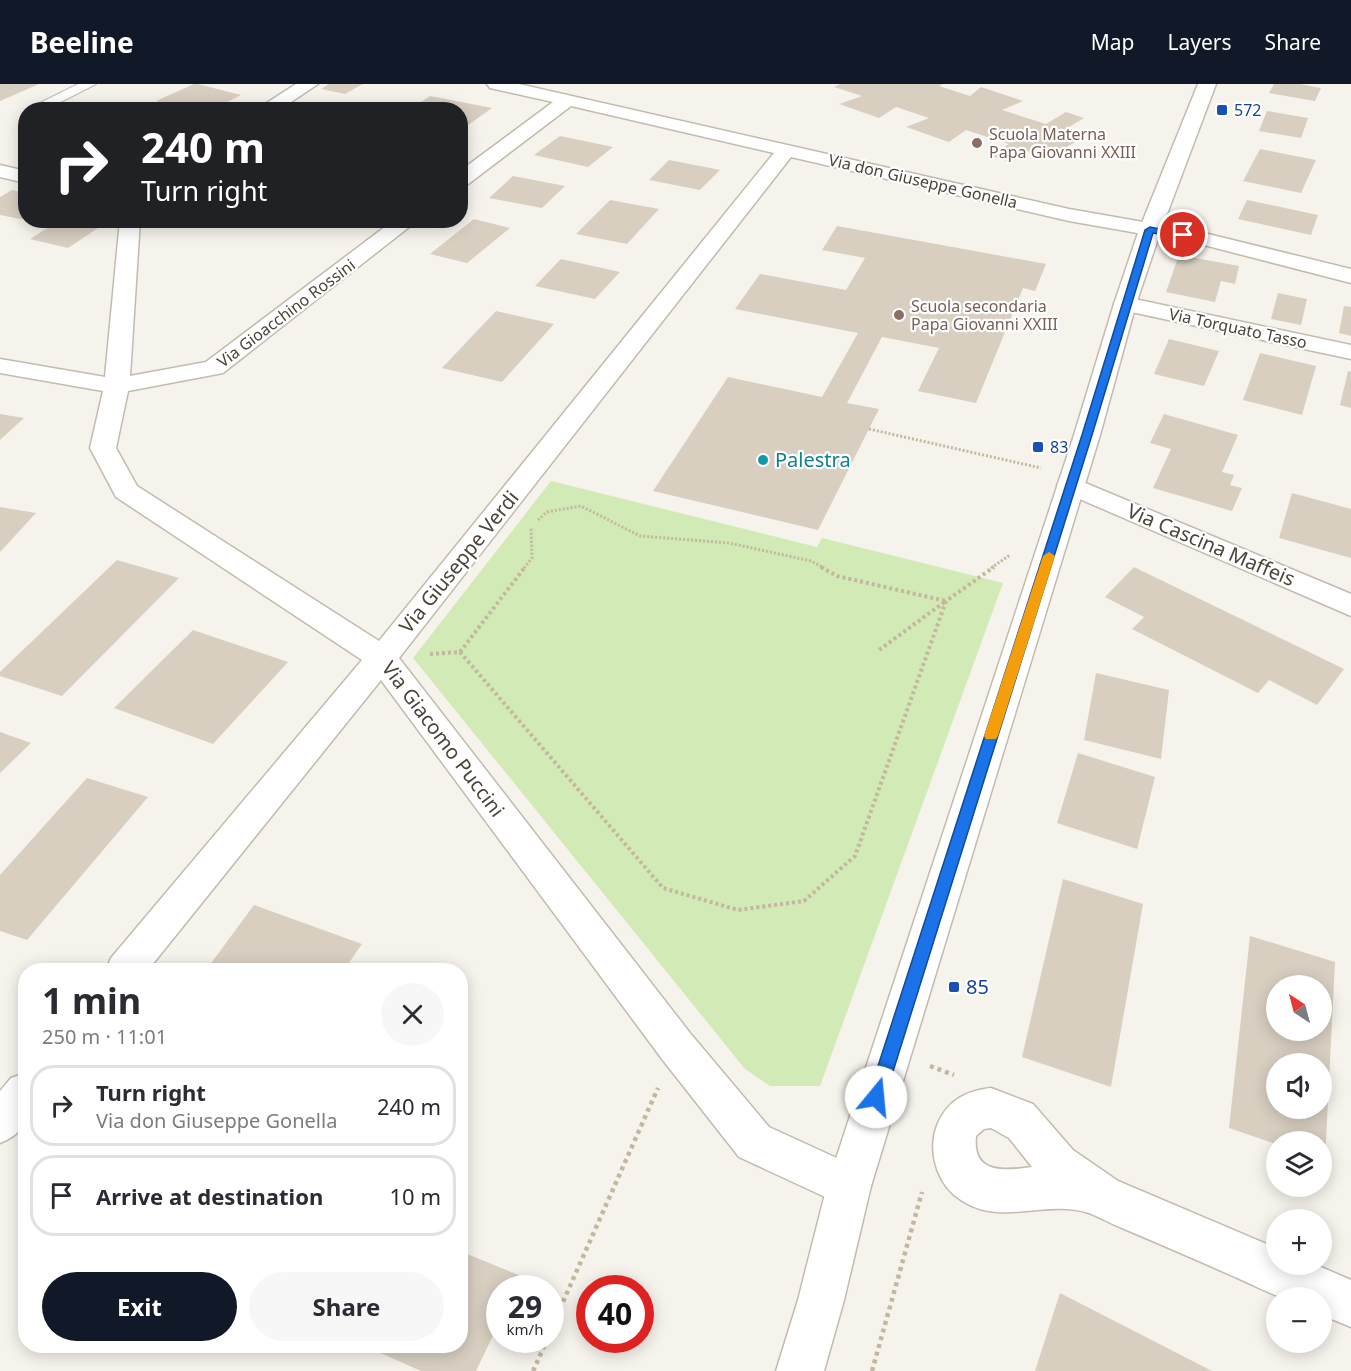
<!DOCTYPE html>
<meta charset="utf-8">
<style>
:root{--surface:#fff;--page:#f7f7f7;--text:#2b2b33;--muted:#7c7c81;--line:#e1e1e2;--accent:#111827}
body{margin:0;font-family:"Noto Sans",sans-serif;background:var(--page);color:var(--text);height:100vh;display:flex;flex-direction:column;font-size:22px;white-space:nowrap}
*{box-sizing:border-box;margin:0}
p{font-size:20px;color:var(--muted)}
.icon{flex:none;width:33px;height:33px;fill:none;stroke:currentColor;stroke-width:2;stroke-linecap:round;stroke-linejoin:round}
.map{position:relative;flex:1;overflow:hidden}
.side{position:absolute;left:18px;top:879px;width:450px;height:390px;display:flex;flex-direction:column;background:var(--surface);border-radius:24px;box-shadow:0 3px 15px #0003}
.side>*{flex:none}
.guide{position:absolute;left:18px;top:18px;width:450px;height:126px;border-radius:24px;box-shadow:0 3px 15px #0003;background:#202124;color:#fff;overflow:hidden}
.needle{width:39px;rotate:324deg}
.controls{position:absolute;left:1266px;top:891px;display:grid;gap:12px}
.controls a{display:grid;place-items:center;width:66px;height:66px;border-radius:50%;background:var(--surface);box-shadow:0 3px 15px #0003;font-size:30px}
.speed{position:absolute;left:486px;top:1191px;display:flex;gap:12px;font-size:30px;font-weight:700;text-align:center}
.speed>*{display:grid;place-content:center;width:78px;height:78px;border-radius:50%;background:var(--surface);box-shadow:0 3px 15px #0003;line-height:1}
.speed small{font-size:15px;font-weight:400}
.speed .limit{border:9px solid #d22;background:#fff;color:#111}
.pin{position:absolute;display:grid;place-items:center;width:51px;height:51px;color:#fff;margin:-26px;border:3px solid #fff;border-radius:50%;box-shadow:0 2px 6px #0007}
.me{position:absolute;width:66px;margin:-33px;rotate:17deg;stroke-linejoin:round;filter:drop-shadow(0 0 4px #0008)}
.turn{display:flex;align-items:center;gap:21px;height:126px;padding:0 24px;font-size:27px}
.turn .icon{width:78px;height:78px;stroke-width:2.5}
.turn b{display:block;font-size:42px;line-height:51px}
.round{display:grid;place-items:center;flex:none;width:63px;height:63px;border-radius:32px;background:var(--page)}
.summary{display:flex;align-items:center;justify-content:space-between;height:102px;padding:0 24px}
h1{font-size:36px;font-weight:700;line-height:45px}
.button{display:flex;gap:12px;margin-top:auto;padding:12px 24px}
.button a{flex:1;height:69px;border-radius:36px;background:var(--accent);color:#fff;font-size:24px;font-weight:700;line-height:69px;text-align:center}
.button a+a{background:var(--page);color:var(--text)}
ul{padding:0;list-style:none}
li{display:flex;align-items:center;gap:18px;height:81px;margin:0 12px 9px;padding:0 12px;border:3px solid var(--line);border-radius:24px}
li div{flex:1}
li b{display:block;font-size:22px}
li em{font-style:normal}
header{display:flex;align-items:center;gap:36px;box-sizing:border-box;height:84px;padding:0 30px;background:var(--accent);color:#fff}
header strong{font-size:28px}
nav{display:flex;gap:33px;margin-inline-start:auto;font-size:21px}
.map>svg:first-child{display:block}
</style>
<header>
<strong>Beeline</strong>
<nav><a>Map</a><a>Layers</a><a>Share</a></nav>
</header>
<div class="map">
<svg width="1351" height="1287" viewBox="0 0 1351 1287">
<rect width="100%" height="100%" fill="#f6f3ec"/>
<polygon fill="#d2eab5" points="551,397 817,463 822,454 1003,499 820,1002 770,1002 745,985 413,574"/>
<g fill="#d8cfc1" fill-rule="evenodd">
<polygon points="0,0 39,0 0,17"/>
<polygon points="194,0 198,0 241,11 212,26 185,26 156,17"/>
<polygon points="329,0 363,0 345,10 321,5"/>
<polygon points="840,0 943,0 939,2 970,12 981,3 1023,17 1002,26 1046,40 1066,28 1084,34 1064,46 1085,52 1049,74 1028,67 1009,78 989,71 1009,60 966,46 949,58 906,43 929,34 896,23 879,34 839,20 862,12 834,3"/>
<polygon points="1274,0 1300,0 1321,4 1315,17 1269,9"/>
<polygon points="430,12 492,24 464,44 460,43 460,26 409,26"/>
<polygon points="1267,27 1308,34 1301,54 1259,47"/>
<polygon points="560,52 613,63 588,83 534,71"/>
<polygon points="1260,65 1316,76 1301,109 1243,97"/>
<polygon points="669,76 720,86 700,106 649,96"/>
<polygon points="513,92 565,102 542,124 489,114"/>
<polygon points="12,106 26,109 26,136 0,131 0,113"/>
<polygon points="610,116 659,125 627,160 576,150"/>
<polygon points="1247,116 1318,131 1311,151 1238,135"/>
<polygon points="474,135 510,144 467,179 430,170"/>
<polygon points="60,136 98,136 107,138 68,164 30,155"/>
<polygon points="837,142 1046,180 1035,207 1023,204 976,319 918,307 939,264 882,253 847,319 879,325 818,446 653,407 728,293 822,313 858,249 735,225 760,190 846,206 865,174 822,166"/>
<polygon points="1179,171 1239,182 1235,200 1221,197 1215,218 1166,208"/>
<polygon points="561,175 620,188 595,215 535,202"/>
<polygon points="1278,209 1307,215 1301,241 1271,235"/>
<polygon points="1344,222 1351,223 1351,252 1339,249"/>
<polygon points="496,227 554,240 502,298 442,284"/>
<polygon points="1169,255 1219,267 1204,302 1154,290"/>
<polygon points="1260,269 1316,282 1302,331 1243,316"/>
<polygon points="1348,287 1351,288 1351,324 1340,321"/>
<polygon points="0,330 24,334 0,356"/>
<polygon points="1164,330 1238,351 1222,388 1234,391 1230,401 1242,404 1232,427 1153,404 1171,365 1150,359"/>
<polygon points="1292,409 1351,425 1351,474 1279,454"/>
<polygon points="0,423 36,429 0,468"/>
<polygon points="117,476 179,494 62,612 0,592 0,588"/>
<polygon points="1134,483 1344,585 1317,621 1269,596 1258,609 1132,545 1144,533 1105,513"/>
<polygon points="193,546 288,578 213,660 114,624"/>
<polygon points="1096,589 1169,606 1161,675 1084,656"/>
<polygon points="0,648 31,659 0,689"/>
<polygon points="1078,669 1155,693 1137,765 1057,739"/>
<polygon points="87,694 148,713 27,856 0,847 0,791"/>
<polygon points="1063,795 1143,820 1111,1003 1022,973"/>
<polygon points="254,821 362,860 344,886 206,886"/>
<path d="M1250,852L1335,878L1325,1077L1322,1076V1058H1276V1060L1229,1044ZM1276,902H1322V946H1276ZM1276,980H1322V1024H1276Z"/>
<polygon points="460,1167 521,1192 515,1204 500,1204 500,1237 476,1287 421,1287 365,1262 460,1262"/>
<polygon points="1060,1209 1212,1287 1035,1287"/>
</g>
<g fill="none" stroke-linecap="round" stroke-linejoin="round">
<g stroke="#c2bbae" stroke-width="2">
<polygon id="service" points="78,0 96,0 45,26 26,26"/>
</g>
<g stroke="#c2bbae" stroke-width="3">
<g id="minor">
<polygon points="296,0 318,0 279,26 256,26"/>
<polygon points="487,0 519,0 1069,125 1200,148 1351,185 1351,199 1200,160 1069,137 791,73 399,574 690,949 769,1043 865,1087 871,1102 865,1117 849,1124 739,1073 662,975 381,596 148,886 106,886 111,874 362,576 116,413 90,364 103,307 0,289 0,275 105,293 120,136 140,136 130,292 206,278 394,136 418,136 223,289 128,307 116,364 137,402 379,557 774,69 571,22 467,101 460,103 460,87 553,18 490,4"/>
<polygon points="0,81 26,87 26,99 0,93"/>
<polygon points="1125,213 1351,261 1351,275 1117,225 1114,220 1117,215"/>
<polygon points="1071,393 1351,510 1351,532 1061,407 1057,401 1061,395"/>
<path d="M26,989C26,1021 36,1045 0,1059V1007L11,994Z"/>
<path d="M991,1004L1033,1020L1073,1066L1118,1097L1276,1164V1180H1314L1351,1196V1243L1322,1231V1214C1309,1214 1293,1216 1281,1213C1265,1208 1250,1199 1235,1193C1197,1176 1160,1160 1122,1144C1111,1140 1100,1133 1089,1129C1042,1114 996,1147 953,1110C934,1092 928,1062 938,1039C949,1015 967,1007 991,1004ZM991,1044L1009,1054L1032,1083C1004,1087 972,1090 976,1052L984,1045Z"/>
</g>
</g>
<g stroke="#c2bbae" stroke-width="3">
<polygon id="tertiary" points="1198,0 1216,0 1161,146 1136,220 1100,351 871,1102 844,1216 824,1287 776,1287 798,1216 827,1102 1074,351 1114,220 1139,146"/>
</g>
<g stroke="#c4b79f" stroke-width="3" stroke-dasharray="2 2" stroke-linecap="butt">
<polyline points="869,345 1041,384"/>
<polyline points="538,436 547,428 581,422 640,452 729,459 811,477 824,484"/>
<polyline points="524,484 532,474 531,443"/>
<polyline points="991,484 1010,471"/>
</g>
<g stroke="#c4b79f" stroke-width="4" stroke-dasharray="3 3" stroke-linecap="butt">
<polyline points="821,483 837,492 946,517 879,566"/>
<polyline points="460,568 525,483"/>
<polyline points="430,570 460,568 663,804 738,826 804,817 855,772 946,517 994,483"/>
</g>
<g stroke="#c4b79f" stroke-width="4.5" stroke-dasharray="4 4" stroke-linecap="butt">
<polyline points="930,982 954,991"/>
<polyline points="550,1247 658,1004"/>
<polyline points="533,1287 547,1256"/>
<polyline points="872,1287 922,1108"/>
</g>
<use href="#service" fill="#fff" fill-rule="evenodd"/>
<use href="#minor" fill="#fff" fill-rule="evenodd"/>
<use href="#tertiary" fill="#fff" fill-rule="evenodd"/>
</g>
<polygon fill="#1a73e8" stroke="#114b97" stroke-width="1.5" points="1150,143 1187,151 1183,154 1153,149 1092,351 885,1013 883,1018 876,1021 870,1018 868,1013 1082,351 1145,146"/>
<polygon fill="#f59e0b" points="1049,468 1055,472 998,652 996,655 986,655 984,652 1043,472"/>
<g fill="#1a4fb4" stroke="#fff" stroke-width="2">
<rect x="1216" y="20" width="12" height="12" rx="3"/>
<rect x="1032" y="357" width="12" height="12" rx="3"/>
<rect x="948" y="897" width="12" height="12" rx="3"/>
</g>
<g fill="#8d6e63" stroke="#fff" stroke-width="2">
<circle cx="977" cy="59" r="6"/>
<circle cx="899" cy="231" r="6"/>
</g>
<circle fill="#0f9aa8" stroke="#fff" stroke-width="2" cx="763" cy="376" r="6"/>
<g text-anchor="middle" stroke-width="4.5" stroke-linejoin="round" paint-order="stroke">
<g font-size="16" fill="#164399" stroke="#fff" text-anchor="start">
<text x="1234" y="32">572</text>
<text x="1050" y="369">83</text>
</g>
<g font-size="16" fill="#785e54" stroke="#fff" text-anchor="start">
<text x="989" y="56">Scuola Materna<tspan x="989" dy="18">Papa Giovanni XXIII</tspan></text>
<text x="911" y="228">Scuola secondaria<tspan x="911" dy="18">Papa Giovanni XXIII</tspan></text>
</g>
<g font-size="16" fill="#4b4439" stroke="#fff">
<text transform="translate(923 97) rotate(13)" y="6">Via don Giuseppe Gonella</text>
<text transform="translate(286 229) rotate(-37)" y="6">Via Gioacchino Rossini</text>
<text transform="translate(1238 244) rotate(12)" y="6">Via Torquato Tasso</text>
</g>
<g font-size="20" fill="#0d838f" stroke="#fff" text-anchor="start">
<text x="775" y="383">Palestra</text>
</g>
<g font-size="20" fill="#4b4439" stroke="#fff">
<text transform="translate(1211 461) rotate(23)" y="7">Via Cascina Maffeis</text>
<text transform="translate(459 478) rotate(-51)" y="7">Via Giuseppe Verdi</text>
<text transform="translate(443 655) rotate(53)" y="7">Via Giacomo Puccini</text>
</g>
<g font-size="20" fill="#164399" stroke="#fff" text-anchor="start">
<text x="966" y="910">85</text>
</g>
</g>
</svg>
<div class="controls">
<a><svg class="needle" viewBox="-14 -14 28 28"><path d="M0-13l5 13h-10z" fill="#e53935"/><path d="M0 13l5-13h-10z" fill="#7c7c81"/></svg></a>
<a><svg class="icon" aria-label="sound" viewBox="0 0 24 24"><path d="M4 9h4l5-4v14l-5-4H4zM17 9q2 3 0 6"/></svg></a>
<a><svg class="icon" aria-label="layers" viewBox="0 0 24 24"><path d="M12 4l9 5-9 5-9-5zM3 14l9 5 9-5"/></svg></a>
<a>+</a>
<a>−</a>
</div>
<div class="speed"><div>29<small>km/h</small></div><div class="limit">40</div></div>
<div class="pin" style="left:1183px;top:151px;background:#d93025"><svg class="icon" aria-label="arrive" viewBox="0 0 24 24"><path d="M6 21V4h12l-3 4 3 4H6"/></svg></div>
<svg class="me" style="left:876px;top:1013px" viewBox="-20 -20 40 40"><circle r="19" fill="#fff"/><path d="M0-13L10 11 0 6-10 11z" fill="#1a73e8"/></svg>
<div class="guide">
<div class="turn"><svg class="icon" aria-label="right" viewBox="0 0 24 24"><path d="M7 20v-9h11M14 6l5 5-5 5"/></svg><div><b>240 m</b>Turn right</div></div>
</div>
<section class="side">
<div class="summary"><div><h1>1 min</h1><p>250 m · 11:01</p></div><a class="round"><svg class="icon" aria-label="close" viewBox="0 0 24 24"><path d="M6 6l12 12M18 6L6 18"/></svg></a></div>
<ul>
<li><svg class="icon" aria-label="right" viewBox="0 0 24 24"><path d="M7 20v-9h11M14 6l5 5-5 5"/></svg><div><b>Turn right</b><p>Via don Giuseppe Gonella</p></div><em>240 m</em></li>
<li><svg class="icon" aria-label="arrive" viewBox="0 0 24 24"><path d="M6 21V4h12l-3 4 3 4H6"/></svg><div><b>Arrive at destination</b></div><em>10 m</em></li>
</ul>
<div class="button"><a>Exit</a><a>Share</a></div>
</section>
</div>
